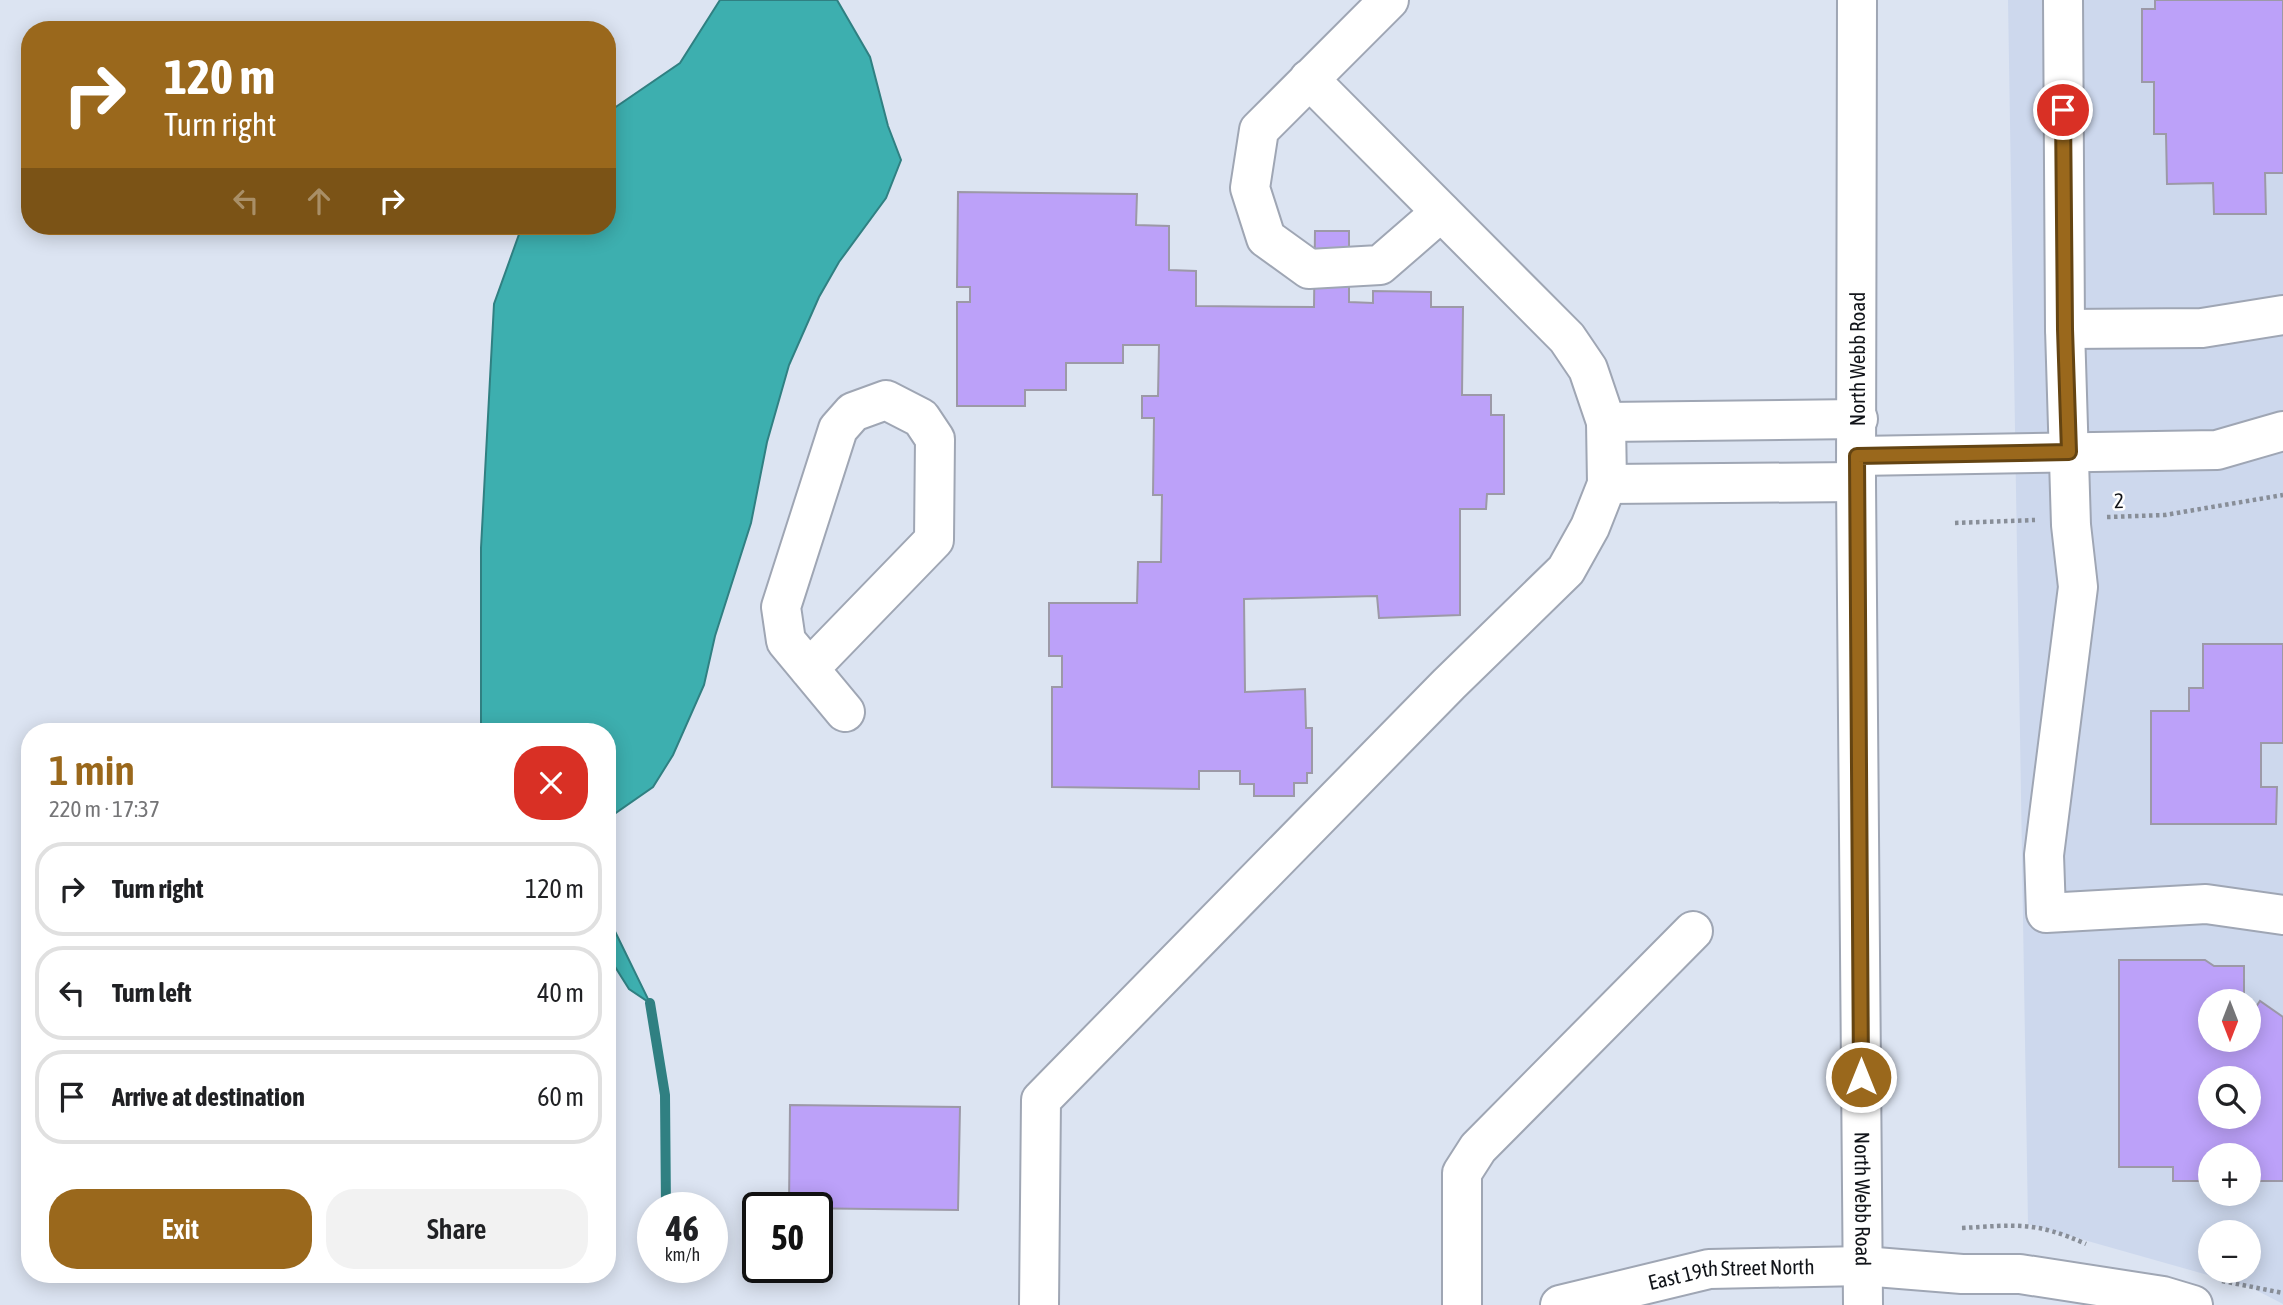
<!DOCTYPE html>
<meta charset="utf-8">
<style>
:root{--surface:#fff;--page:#f2f2f2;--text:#202124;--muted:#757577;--line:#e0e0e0;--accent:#9a681c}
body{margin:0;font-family:"Asap Condensed",sans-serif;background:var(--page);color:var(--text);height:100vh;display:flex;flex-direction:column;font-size:26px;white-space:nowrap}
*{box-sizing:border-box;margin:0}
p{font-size:23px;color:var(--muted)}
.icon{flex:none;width:38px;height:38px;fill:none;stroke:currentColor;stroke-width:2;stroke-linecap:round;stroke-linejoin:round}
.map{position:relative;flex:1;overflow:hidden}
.sheet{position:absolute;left:21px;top:723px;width:595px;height:560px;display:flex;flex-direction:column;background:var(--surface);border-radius:28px;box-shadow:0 4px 18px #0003}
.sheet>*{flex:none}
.banner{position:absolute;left:21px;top:21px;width:595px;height:214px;border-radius:28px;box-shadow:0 4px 18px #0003;background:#9a681c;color:#fff;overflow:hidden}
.needle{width:46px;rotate:180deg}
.buttons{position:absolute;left:2198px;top:989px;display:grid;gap:14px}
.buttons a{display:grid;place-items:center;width:63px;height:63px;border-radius:50%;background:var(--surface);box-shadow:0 4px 18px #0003;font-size:35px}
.speed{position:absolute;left:637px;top:1192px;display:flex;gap:14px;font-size:35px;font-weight:700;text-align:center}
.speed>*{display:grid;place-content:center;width:91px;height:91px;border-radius:50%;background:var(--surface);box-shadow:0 4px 18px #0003;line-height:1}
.speed small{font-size:18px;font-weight:400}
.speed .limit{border:4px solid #111;border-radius:10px;background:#fff;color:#111}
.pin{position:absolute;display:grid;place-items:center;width:60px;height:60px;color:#fff;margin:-30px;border:4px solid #fff;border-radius:50%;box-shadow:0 2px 7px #0007}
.me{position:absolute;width:77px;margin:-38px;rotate:0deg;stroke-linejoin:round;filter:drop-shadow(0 0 5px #0008)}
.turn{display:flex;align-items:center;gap:24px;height:147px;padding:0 28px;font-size:32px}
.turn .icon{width:91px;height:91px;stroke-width:2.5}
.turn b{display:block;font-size:49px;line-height:60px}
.lanes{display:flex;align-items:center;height:66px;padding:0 28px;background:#0003;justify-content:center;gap:35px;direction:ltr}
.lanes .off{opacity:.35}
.round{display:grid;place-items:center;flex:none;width:74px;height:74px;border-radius:28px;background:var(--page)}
.head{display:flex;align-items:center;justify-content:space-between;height:119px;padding:0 28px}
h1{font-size:42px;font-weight:600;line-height:52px;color:var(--accent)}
.button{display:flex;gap:14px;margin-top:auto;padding:14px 28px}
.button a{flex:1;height:80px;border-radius:28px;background:var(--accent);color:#fff;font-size:28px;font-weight:600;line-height:80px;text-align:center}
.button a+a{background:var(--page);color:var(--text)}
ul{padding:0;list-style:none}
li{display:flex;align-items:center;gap:21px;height:94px;margin:0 14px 10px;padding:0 14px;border:4px solid var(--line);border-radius:28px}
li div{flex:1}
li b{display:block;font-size:26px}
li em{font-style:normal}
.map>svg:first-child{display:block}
</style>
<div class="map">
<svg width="2283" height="1305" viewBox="0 0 2283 1305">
<rect width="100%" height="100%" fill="#dce4f2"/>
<path fill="#cdd8ed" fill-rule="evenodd" d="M2008,0H2283V1304L2250,1287L2028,1224ZM2210,1001H2249V1040H2210ZM2210,1078H2249V1116H2210ZM2210,1155H2249V1194H2210ZM2210,1232H2249V1270H2210Z"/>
<g fill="#3dafaf" stroke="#308082" stroke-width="2">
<polygon points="720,0 837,0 870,57 888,126 901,160 886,198 839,262 819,297 789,365 767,442 751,523 715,636 704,685 673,755 653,787 607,819 607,732 481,731 481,548 494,304 522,226 607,226 607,113 680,63"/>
<polygon points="607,915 650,1003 629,989 607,954"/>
</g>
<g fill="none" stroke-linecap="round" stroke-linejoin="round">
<g stroke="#308082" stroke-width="10">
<polyline points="650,1003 665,1095 666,1208"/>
<polyline points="666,1267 666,1274"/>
</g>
</g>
<g fill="#bca1f9" stroke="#9c99a7" stroke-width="2" fill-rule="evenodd">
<polygon points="2155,0 2283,0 2283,173 2265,173 2266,214 2214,214 2213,183 2167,184 2166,134 2154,134 2154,82 2142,82 2142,9 2155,9"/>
<polygon points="958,192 1137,194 1136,225 1169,226 1169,270 1196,271 1196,306 1314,307 1315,231 1349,231 1349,302 1373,303 1373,291 1431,292 1431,307 1463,307 1462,395 1491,395 1491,415 1504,415 1504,494 1487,494 1486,509 1460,509 1460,615 1379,618 1377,596 1244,599 1245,692 1305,689 1306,728 1312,728 1312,773 1307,773 1307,783 1294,783 1294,796 1254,796 1254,784 1240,784 1240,771 1199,771 1199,789 1052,787 1052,687 1062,687 1062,656 1049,656 1049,603 1137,603 1138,562 1161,562 1162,495 1153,495 1154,418 1142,418 1142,396 1158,396 1159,345 1123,345 1123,363 1066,363 1066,390 1025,390 1025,406 957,406 957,302 970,302 970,287 957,287"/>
<polygon points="2203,644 2283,644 2283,743 2261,743 2261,787 2277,787 2276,824 2151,824 2151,711 2189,711 2189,688 2203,688"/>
<path d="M2119,960H2205L2214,966H2244V1001H2210V1040H2249V1017L2260,1001L2283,1017V1181H2249V1155H2210V1181H2173V1167H2119ZM2210,1078H2249V1116H2210Z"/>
<polygon points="790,1105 960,1107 958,1210 789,1208"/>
</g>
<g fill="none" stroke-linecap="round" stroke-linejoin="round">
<g stroke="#9fa6b4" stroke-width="42">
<g id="minor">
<polyline points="1389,0 1259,130 1250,188 1266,238 1309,269 1380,265 1441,212"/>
<polyline points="2063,0 2065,329 2071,525 2078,587 2044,855 2046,913 2206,904 2283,915"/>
<polyline points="2065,329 2202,328 2283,315"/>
<polyline points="1606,422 1858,419"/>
<polyline points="1857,456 2217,450 2283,431"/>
<polyline points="1607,484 1856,482"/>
<polyline points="809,669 934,540 935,439 921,418 886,400 853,412 838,429 781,607 786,641 845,712"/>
<polyline points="1039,1305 1041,1100 1449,684 1566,570 1590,527 1607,484 1606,422 1588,369 1567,338 1309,79"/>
<polyline points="1462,1305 1462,1173 1478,1148 1693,931"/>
<path id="s1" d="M1560,1305L1709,1269L1863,1266L1962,1274H2020L2163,1296L2193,1305"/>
</g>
</g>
<g stroke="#9fa6b4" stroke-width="42">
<g id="major">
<path id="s2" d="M1857,0L1856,482L1863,1305"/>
</g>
</g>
<g stroke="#888e98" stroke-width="4.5" stroke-dasharray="3.5 3.5" stroke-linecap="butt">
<polyline points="2107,517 2165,515 2283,495"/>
<polyline points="1955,523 2035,520"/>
<path d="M1962,1228C2016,1225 2035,1221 2086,1244"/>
<polyline points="2222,1281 2283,1293"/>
</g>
<use href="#minor" stroke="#fff" stroke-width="38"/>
<use href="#major" stroke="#fff" stroke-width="38"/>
</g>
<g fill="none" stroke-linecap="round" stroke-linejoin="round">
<g stroke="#644412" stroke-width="18">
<polyline id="route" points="1861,1077 1857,456 2069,452 2065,329 2063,110"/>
</g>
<use href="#route" stroke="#9a681c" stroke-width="12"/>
</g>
<g text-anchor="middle" stroke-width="5" stroke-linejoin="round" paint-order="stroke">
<g font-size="21" fill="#111419" stroke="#fff">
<text transform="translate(1858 359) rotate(-90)" y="7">North Webb Road</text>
<text transform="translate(2119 501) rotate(-2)" y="7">2</text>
<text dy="7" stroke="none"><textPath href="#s2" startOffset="1199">North Webb Road</textPath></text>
<text dy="7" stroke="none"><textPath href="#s1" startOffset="175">East 19th Street North</textPath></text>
</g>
</g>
</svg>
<div class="buttons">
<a><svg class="needle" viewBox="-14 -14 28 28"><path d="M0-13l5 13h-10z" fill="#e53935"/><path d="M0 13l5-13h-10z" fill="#757577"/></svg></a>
<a><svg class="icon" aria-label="search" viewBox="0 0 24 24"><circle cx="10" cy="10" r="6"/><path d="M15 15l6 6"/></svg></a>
<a>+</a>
<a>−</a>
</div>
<div class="speed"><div>46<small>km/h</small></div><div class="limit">50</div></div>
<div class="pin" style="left:2063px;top:110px;background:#d93025"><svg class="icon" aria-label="arrive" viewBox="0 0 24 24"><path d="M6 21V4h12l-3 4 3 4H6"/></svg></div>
<svg class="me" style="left:1861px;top:1077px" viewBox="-20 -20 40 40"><circle r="17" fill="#9a681c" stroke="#fff" stroke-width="3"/><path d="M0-11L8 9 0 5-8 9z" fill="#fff"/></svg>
<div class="banner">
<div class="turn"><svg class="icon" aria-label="right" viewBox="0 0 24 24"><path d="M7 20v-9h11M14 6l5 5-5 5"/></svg><div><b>120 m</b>Turn right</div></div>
<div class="lanes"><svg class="icon off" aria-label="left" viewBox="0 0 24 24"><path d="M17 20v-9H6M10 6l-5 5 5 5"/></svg><svg class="icon off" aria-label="ahead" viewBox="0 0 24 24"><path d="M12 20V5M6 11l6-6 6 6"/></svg><svg class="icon" aria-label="right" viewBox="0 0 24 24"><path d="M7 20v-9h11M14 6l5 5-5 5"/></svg></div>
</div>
<section class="sheet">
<div class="head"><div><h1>1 min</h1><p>220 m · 17:37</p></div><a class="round" style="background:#d93025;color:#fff"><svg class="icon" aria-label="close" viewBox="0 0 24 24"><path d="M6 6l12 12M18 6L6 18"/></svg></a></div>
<ul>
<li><svg class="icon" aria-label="right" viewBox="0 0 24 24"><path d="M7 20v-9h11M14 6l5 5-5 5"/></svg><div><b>Turn right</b></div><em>120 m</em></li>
<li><svg class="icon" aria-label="left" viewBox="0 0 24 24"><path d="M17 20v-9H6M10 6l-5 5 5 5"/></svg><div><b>Turn left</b></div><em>40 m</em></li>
<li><svg class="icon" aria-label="arrive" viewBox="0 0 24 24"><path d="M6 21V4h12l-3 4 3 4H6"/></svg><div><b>Arrive at destination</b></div><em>60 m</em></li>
</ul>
<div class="button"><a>Exit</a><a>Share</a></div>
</section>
</div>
